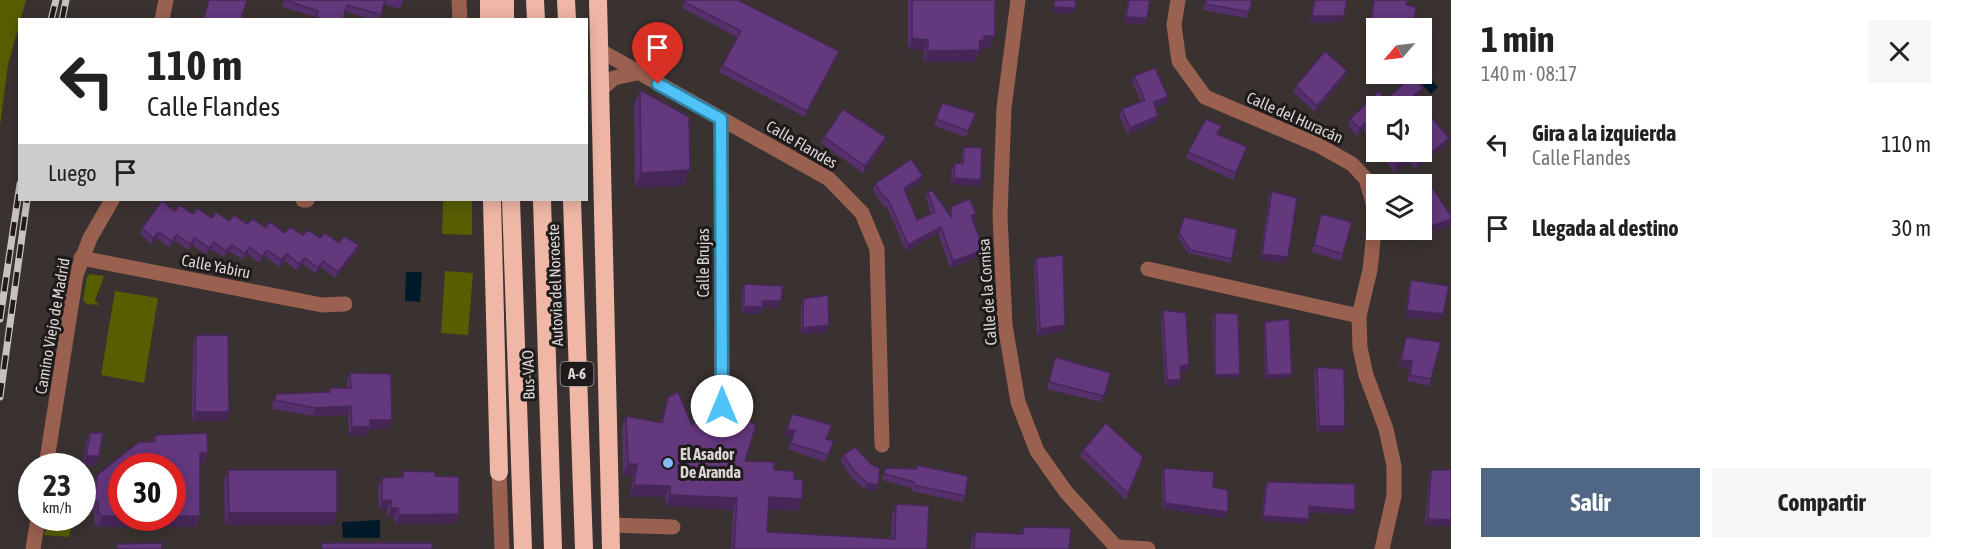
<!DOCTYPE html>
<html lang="es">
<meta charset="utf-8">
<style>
:root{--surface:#fff;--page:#f6f6f6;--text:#222;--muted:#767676;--accent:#4f6784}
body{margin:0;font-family:"Asap Condensed",sans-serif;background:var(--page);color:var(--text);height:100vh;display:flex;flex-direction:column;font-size:22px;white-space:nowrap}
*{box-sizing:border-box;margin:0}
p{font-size:20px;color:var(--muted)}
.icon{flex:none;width:33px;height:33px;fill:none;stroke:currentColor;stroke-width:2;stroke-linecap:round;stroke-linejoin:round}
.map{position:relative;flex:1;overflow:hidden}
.side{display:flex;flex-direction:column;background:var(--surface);width:510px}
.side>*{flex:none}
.banner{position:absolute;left:18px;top:18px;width:570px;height:183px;border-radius:0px;box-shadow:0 3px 15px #0003;background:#fff;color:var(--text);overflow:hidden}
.needle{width:39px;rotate:242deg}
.controls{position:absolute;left:1366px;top:18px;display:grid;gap:12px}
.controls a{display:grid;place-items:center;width:66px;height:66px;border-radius:0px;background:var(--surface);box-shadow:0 3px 15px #0003;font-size:30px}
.speed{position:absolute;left:18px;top:453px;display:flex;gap:12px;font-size:30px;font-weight:700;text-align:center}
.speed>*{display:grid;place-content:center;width:78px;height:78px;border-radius:50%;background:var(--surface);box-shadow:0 3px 15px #0003;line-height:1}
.speed small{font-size:15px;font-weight:400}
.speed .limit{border:9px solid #d22;background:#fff;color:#111}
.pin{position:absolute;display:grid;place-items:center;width:51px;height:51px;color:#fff;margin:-62px -26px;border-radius:50% 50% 50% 0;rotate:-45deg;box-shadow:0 0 6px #0007}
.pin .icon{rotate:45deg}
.me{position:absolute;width:66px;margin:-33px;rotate:0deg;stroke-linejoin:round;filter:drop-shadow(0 0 4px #0008)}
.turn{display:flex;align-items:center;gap:21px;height:126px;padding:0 30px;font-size:27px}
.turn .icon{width:78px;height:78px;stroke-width:2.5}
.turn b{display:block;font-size:42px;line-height:51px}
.then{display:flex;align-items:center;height:57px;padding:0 30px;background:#0003;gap:12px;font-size:22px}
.round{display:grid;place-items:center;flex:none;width:63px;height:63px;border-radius:0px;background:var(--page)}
.summary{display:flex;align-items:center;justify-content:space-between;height:102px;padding:0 30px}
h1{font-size:36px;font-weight:700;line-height:45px}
.primary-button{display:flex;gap:12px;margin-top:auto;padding:12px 30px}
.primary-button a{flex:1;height:69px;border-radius:0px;background:var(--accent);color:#fff;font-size:24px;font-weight:700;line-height:69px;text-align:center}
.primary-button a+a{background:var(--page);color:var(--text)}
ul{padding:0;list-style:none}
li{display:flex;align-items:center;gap:18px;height:84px;padding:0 30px}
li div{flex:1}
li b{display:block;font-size:22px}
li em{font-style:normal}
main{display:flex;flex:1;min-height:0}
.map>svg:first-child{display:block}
</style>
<main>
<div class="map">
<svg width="1451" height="549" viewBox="0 0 1451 549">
<rect width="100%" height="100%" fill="#393230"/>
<g fill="#575e00">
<polygon points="0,0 26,0 8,65 0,126"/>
<polygon points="443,200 472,200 472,235 442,234"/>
<polygon points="445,271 473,273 468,335 441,333"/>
<polygon points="90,274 104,276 95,300 99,305 87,304 83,300 87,277"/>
<polygon points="115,291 158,298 144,383 101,375"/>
<polygon points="49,518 73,518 69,537 44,535"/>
</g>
<g fill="#001a29">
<polygon points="1422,70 1438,87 1431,94 1415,76 1422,74"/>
<polygon points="406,272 422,272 420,302 405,301"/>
<polygon points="380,520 380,538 343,538 342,522"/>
</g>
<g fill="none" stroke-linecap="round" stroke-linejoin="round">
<g stroke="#9a6050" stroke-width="15">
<polyline points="459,0 460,20"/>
<polyline points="1018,0 1004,108 1000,216 1005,325 1018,402 1037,451 1066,492 1118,549"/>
<polyline points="1178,0 1174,25 1179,61 1205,97 1318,145 1352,164 1366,179 1376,213 1370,270 1359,316 1360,348 1366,375 1386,429 1394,466 1394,496 1382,549"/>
<polyline points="162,20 166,0"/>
<polyline points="599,50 829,179 862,213 877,249 882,445"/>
<polyline points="600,90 614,78 637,73"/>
<polyline points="721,119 722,406"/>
<polyline points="303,200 307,200"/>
<polyline points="81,258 322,305 345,304"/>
<polyline points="1148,269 1359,316"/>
<polyline points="46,466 76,275 90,238 112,200"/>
<polyline points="499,472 502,549"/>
<polyline points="610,525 673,527"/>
<polyline points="1117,547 1148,549"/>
<polyline points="33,549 38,518"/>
</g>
<g stroke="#f0b7a6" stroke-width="18">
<polyline points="489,0 489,20"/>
<polyline points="505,0 505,20"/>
<polyline points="535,0 536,20"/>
<polyline points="566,0 567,20"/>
<polyline points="598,0 611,549"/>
<polyline points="492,200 499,472"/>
<polyline points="511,200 523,549"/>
<polyline points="542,200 553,549"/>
<polyline points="572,200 584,549"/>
</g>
<g stroke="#c7c1bf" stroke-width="7">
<g id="rail">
<polyline points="51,20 56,0"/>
<polyline points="62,20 66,0"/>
<polyline points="0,319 20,184"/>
<polyline points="0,397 27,200"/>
</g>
</g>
<use href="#rail" stroke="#1e1b1a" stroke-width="4.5" stroke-dasharray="14" stroke-linecap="butt"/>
</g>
<g fill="#56306c">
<polygon points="284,0 403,0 400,9 384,4 379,20 372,20 345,11 343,20 315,20 316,17 282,7"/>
<polygon points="685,0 837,57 805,117 719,72 722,66 737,37 682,8"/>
<polygon points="908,0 995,0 990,48 981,48 975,62 924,62 924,51 908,49"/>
<polygon points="1128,0 1150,0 1147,18 1144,24 1124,23"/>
<polygon points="1205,0 1252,0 1247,18 1203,10"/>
<polygon points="1314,0 1347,0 1341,22 1310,23"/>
<polygon points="1373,0 1407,0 1406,5 1412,26 1407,28 1377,28 1377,34 1368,34"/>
<polygon points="1134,76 1168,97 1166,103 1156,107 1155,122 1128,134 1119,116 1122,109 1141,101 1132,83"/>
<polygon points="1345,77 1315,112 1293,92 1296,86"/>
<polygon points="1423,88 1420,94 1371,137 1363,129 1357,136 1348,126 1350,119 1386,99"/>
<polygon points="640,90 684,186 635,188 634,105"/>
<polygon points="942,103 976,113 966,137 934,126"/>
<polygon points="1218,134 1247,147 1233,180 1186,158 1188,152"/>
<polygon points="824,137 884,144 863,173 821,143"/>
<polygon points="1449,138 1447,144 1415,169 1409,162 1394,172 1385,160 1388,154"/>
<polygon points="964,147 981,180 979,186 951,184 952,169 955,163 961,164 962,153"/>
<polygon points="923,176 920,182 905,192 917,220 931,214 926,198 928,192 949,215 952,206 974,221 972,221 984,250 981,256 950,268 938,233 906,251 886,205 884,207 873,190 875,184"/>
<polygon points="1272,191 1285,263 1260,260 1269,197"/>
<polygon points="175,211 247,224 285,233 359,245 357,252 335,278 321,267 316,274 303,264 297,271 285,261 279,267 265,256 259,263 248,254 243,260 229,251 224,257 211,249 206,254 192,245 188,250 175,241 169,247 157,238 151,244 140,234 142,228"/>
<polygon points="1321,214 1343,254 1341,261 1312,252"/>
<polygon points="1184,217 1232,259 1231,263 1188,253 1178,237"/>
<polygon points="1451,225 1406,241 1405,230 1422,230"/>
<polygon points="1036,258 1065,325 1062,332 1037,336 1034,265"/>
<polygon points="1411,280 1441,320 1405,317 1409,286"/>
<polygon points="744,284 778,308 763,307 760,314 742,313 742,290"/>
<polygon points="803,299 826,332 801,334 801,306"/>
<polygon points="1163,310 1189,365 1187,372 1180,372 1181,380 1179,386 1165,386 1161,316"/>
<polygon points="1215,313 1240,374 1239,377 1214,378 1213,317"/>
<polygon points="1265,322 1292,374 1291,377 1265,379 1264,325"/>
<polygon points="196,335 226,421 192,421 193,344"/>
<polygon points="1406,337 1431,379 1429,386 1408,381 1409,368 1398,366"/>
<polygon points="1055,357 1111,373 1101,402 1047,389"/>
<polygon points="1317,367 1343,432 1317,432 1314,373"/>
<polygon points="350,373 392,420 388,429 370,429 367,436 349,436 348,415 312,416 272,409 273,403 276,394 329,392 330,388 347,388 347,382"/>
<polygon points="668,397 692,425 745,461 774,470 794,479 798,511 768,509 767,532 891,539 892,515 896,504 927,549 731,549 733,510 666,506 665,497 630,497 633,476 623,475 622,428 626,416 660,423"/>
<polygon points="792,414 826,439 834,441 825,462 788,449 792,436 784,436"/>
<polygon points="90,433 96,465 83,466 86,442"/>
<polygon points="155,435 208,453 204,464 200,464 200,516 196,527 98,527 94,523 94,512 90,510 93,486 97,475 152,442"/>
<polygon points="1083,450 1143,457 1126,500 1080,456"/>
<polygon points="843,455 878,485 876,491 864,489 851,477 841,461"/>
<polygon points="917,465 965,496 962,502 912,491 912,488 882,480 885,468 916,469"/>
<polygon points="1164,468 1213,487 1226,518 1163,509 1162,475"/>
<polygon points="228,470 337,513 333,525 225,525 224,482"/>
<polygon points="1431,470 1451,470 1451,526 1425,526 1429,476"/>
<polygon points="403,471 435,476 459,514 455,523 395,524 394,517 388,517 387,509 379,510 378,487 382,478 401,477"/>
<polygon points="1267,482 1355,510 1353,515 1309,512 1309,519 1307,524 1261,521 1265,487"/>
<polygon points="1023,527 1069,549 971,549 971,541 975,532 1020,534"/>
</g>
<g fill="#462758">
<polygon points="1054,7 1075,8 1072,14 1052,13"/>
<polygon points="1312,16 1344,16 1341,22 1310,23"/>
<polygon points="1126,17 1147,18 1144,24 1124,23"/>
<polygon points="1414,20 1412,26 1407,28 1377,28 1377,34 1368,34 1370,28"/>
<polygon points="984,36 995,36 990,48 981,48 975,62 924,62 928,51 980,40"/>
<polygon points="912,38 928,40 924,51 908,49"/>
<polygon points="839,51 837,57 805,117 807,111"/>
<polygon points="1347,71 1345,77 1315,112 1317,106"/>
<polygon points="1423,88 1420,94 1406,106 1401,106"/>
<polygon points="1168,97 1166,103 1152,109 1154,102"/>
<polygon points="1158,116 1155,122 1128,134 1130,128"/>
<polygon points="1365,123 1363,129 1357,136 1360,129"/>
<polygon points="1377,128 1377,132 1371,137 1374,130"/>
<polygon points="886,137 884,144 863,173 865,166"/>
<polygon points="1449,138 1447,144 1415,169 1418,163"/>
<polygon points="1411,156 1409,162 1394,172 1396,165"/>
<polygon points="690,170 684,186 635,188 641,173"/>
<polygon points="923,176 920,182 902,195 904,188"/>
<polygon points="954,178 981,180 979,186 951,184"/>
<polygon points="976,214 974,221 968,223 971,216"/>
<polygon points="1451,219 1451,225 1406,241 1408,235"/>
<polygon points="941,227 938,233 906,251 908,245"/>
<polygon points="159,232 157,238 151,244 153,238"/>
<polygon points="177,235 175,241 169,247 171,241"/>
<polygon points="195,238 192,245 188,250 190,244"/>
<polygon points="214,242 211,249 206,254 209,248"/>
<polygon points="232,245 229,251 224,257 226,251"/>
<polygon points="359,245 357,252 335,278 338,272"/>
<polygon points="250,247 248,254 243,260 245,254"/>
<polygon points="267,250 265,256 259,263 262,257"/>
<polygon points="984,250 981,256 950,268 953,261"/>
<polygon points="287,254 285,261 279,267 281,260"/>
<polygon points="1262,254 1288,257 1285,263 1260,260"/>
<polygon points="305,258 303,264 297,271 299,264"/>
<polygon points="323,261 321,267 316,274 318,268"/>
<polygon points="762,301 781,301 778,308 760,307"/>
<polygon points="744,307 763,307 760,314 742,313"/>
<polygon points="1407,310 1443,314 1441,320 1405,317"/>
<polygon points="829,325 826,332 801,334 803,328"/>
<polygon points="1065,325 1062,332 1037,336 1040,329"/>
<polygon points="1401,360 1412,361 1409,368 1398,366"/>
<polygon points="1189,365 1187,372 1178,372 1180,366"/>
<polygon points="1240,374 1239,377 1214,378 1215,375"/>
<polygon points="1292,374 1291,377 1265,379 1267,375"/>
<polygon points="1167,380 1181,380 1179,386 1165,386"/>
<polygon points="351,406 348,415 312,416 315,408"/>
<polygon points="195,412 229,412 226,421 192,421"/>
<polygon points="370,420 392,420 388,429 370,429 367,436 349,436 352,427"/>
<polygon points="1319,426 1345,426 1343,432 1317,432"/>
<polygon points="787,430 795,430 792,436 784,436"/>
<polygon points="200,453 208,453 204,464 196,464"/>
<polygon points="86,456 99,456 96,465 83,466"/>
<polygon points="628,464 637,464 633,476 623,475"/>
<polygon points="867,483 878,485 876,491 864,489"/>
<polygon points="634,485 670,486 665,497 630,497"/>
<polygon points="670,495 737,498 733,510 666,506"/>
<polygon points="769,497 802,499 798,511 765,509"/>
<polygon points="391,500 387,509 379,510 382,501"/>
<polygon points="1165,503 1228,512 1226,518 1163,509"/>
<polygon points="1309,506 1355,510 1353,515 1307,511"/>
<polygon points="391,508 398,508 394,517 388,517"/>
<polygon points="229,513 337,513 333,525 225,525"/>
<polygon points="459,514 455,523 395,524 399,515"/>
<polygon points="102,516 122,516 122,518 172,518 172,516 200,516 196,527 98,527"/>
<polygon points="1263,516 1309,519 1307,524 1261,521"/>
<polygon points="1428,519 1451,520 1451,526 1425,526"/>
</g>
<g fill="#64387d" stroke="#462758" stroke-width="1.5">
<polygon points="209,0 247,0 241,20 203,20"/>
<polygon points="285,0 385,0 381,15 347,5 343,20 325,20 316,17 318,11"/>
<polygon points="685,0 738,0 839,51 807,111 722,66 741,31 684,2"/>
<polygon points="912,0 995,0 995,36 984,36 984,40 980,40 979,50 928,51 928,40 912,38"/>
<polygon points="1055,0 1076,0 1075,8 1054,7"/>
<polygon points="1129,0 1150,0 1147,18 1126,17"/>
<polygon points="1206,0 1252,0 1249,12 1205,4"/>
<polygon points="1315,0 1347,0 1344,16 1312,16"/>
<polygon points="1374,0 1407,0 1406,5 1416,7 1414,20 1396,28 1370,28"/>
<polygon points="1325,51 1347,71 1317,106 1296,86"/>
<polygon points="1155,68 1168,97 1154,102 1158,116 1130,128 1122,109 1145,100 1134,76"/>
<polygon points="1412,77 1423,88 1401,106 1377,106 1377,128 1374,130 1365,123 1360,129 1350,119 1379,91 1386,99"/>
<polygon points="640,90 689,117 690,170 641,173"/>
<polygon points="942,103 976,113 968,131 936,119"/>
<polygon points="843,109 886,137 865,166 824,137"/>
<polygon points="1206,119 1222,126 1217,134 1247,147 1236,173 1188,152"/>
<polygon points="1433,119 1449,138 1418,163 1411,156 1396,165 1388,154 1390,152 1422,152 1422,128"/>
<polygon points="964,147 982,148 981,180 954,178 955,163 963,164"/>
<polygon points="911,159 923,176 904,188 917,220 935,212 928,192 932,190 951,217 952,206 970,199 976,214 971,216 984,250 953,261 941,227 908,245 888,199 886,200 875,184"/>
<polygon points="1433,188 1451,216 1451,219 1408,235 1408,230 1422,230 1422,195"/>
<polygon points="1272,191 1297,198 1288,257 1262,254"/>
<polygon points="162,201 175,211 180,205 193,214 197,208 212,218 216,212 229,221 234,215 247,224 253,219 266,228 270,222 285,233 290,227 303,235 308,230 320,238 325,233 339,243 344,236 359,245 338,272 323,261 318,268 305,258 299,264 287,254 281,260 267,250 262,257 250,247 245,254 232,245 226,251 214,242 209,248 195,238 190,244 177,235 171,241 159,232 153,238 142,228"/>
<polygon points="1321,214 1352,222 1343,254 1314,245"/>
<polygon points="1184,217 1237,229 1232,259 1190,250 1179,233"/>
<polygon points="1063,255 1065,325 1040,329 1036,258"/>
<polygon points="1411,280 1449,286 1443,314 1407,310"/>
<polygon points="744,284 783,286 781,301 762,301 763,307 744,307"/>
<polygon points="828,295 829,325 803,328 803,299"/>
<polygon points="1163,310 1186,313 1189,365 1180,366 1181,380 1167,380"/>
<polygon points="1215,313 1238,314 1240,374 1215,375"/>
<polygon points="1289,319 1292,374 1267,375 1265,322"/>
<polygon points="196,335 228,335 229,412 195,412"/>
<polygon points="1406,337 1441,342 1431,379 1410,375 1412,361 1401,360"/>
<polygon points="1055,357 1111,373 1104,396 1049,382"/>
<polygon points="1317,367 1344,369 1345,426 1319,426"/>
<polygon points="350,373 391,374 392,420 370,420 370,427 352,427 351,406 315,408 275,400 276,394 330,392 330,388 351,388"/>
<polygon points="678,392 692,425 707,410 748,420 756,425 745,461 774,462 774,470 794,471 794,479 803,480 802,499 769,497 767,532 895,539 896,504 929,506 927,549 734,549 737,498 670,495 670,486 634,485 637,464 628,464 626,416 662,423 668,397"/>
<polygon points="792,414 832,425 826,439 834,441 828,455 791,443 795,430 787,430"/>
<polygon points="1106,423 1143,457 1128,494 1083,450"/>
<polygon points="90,433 103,433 99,456 86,456"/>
<polygon points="207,433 208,453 200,453 200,516 172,516 172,466 122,466 122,516 102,516 98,512 98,502 94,500 97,475 139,442 155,442 155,435"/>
<polygon points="855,447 872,465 880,468 878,485 867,483 854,471 843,455"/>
<polygon points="917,465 968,476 965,496 914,485 914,482 884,474 885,468 917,469"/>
<polygon points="1164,468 1214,472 1213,487 1228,490 1228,512 1165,503"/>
<polygon points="228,470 337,470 337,513 229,513"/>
<polygon points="1431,470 1451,470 1451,520 1428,519"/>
<polygon points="403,471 435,472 435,476 459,477 459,514 399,515 398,508 391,508 391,500 382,501 382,478 403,477"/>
<polygon points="1267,482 1355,484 1355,510 1309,506 1309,519 1263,516"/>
<polygon points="1023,527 1071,528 1069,549 974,549 975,532 1023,534"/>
<polygon points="162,543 162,549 117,549 117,544"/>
<rect x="322" y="543" width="110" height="6"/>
</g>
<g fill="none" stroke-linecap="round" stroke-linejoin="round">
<g stroke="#337fa1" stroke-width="15">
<polyline id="route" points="658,84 721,119 722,406"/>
</g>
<use href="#route" stroke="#4fc3f7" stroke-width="10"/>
</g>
<circle fill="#85bbfb" stroke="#1e1b1a" stroke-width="2" cx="668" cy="463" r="6"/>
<g text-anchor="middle" stroke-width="6" stroke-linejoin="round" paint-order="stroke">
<rect fill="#1e1b1a" stroke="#a29e9c" stroke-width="1.5" x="560.5" y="362" width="33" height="24" rx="4.5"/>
<g font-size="15" font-weight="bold" fill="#dbd6d4">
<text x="577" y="379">A-6</text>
</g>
<g font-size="16" fill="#dbd6d4" stroke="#1e1b1a">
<text transform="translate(1295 117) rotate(24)" y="6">Calle del Huracán</text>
<text transform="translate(802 144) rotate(30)" y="6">Calle Flandes</text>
<text transform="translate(703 263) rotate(-90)" y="6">Calle Brujas</text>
<text transform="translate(216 266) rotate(11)" y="6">Calle Yabiru</text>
<text transform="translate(555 285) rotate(-92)" y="6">Autovía del Noroeste</text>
<text transform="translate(987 292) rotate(-94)" y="6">Calle de la Cornisa</text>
<text transform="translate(52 326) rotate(-80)" y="6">Camino Viejo de Madrid</text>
<text transform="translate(528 375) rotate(-92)" y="6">Bus-VAO</text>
</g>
<g font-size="16" font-weight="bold" fill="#dbd6d4" stroke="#1e1b1a" text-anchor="start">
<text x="680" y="460">El Asador<tspan x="680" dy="18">De Aranda</tspan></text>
</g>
</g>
</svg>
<div class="controls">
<a><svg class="needle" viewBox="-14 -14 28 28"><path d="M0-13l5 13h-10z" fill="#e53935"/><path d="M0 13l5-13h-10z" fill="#767676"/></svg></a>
<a><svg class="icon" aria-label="sound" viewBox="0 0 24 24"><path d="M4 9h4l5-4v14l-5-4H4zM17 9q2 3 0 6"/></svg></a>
<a><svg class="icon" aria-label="layers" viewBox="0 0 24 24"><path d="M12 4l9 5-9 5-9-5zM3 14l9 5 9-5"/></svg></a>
</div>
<div class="speed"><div>23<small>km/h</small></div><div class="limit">30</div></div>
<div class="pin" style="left:658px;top:84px;background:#d93025"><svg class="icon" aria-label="arrive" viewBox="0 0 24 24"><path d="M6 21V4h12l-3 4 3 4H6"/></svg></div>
<svg class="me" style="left:722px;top:406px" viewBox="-20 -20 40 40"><circle r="19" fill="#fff"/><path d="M0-13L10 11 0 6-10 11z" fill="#4fc3f7"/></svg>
<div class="banner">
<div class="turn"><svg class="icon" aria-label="left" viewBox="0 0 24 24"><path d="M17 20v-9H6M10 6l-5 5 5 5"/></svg><div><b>110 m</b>Calle Flandes</div></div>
<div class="then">Luego<svg class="icon" aria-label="arrive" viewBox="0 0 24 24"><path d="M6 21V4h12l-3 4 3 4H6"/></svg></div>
</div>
</div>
<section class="side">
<div class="summary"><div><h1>1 min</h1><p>140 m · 08:17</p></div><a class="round"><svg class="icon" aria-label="close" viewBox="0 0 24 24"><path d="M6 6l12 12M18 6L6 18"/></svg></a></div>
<ul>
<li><svg class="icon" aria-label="left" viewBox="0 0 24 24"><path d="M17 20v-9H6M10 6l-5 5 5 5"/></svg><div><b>Gira a la izquierda</b><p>Calle Flandes</p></div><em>110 m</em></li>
<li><svg class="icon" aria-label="arrive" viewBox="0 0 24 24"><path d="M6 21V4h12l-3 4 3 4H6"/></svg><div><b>Llegada al destino</b></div><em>30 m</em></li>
</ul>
<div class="primary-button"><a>Salir</a><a>Compartir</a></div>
</section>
</main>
